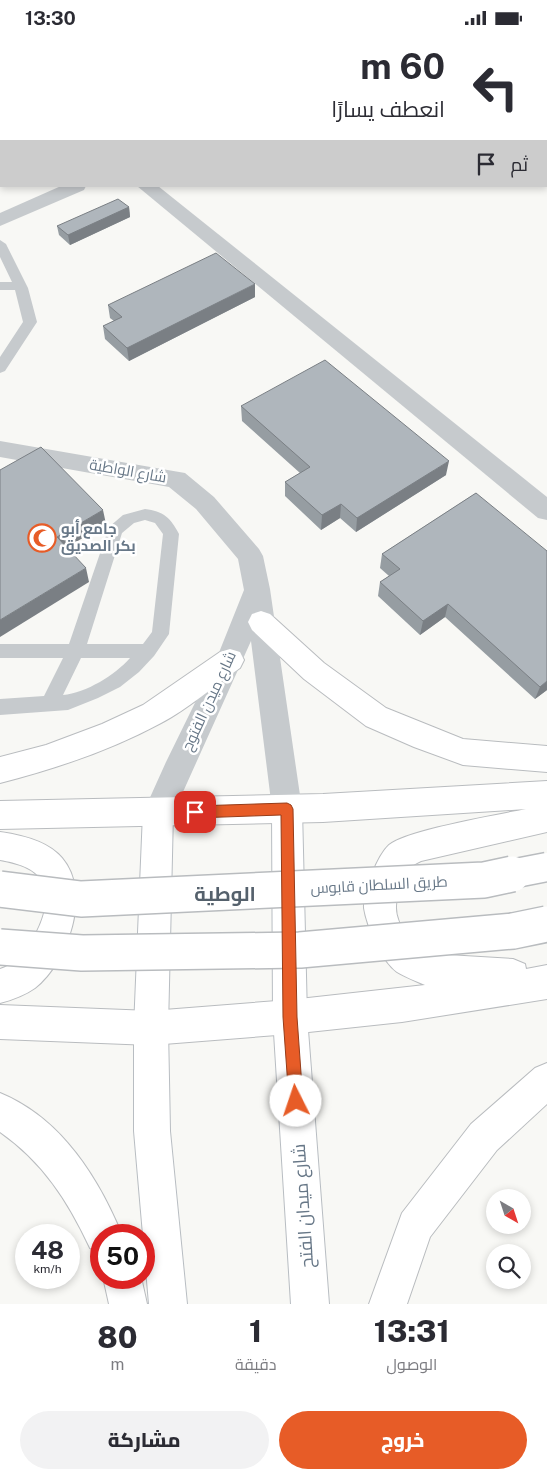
<!DOCTYPE html>
<html lang="ar">
<meta charset="utf-8">
<style>
:root{--surface:#fff;--page:#f2f2f3;--text:#2b2b33;--muted:#7c7c81;--accent:#e75c27}
body{margin:0;font-family:"Public Sans",Cairo,sans-serif;background:var(--page);color:var(--text);direction:rtl;height:100vh;display:flex;flex-direction:column;font-size:19px;white-space:nowrap}
*{box-sizing:border-box;margin:0}
p{font-size:16px;color:var(--muted)}
.icon{flex:none;width:28px;height:28px;fill:none;stroke:currentColor;stroke-width:2;stroke-linecap:round;stroke-linejoin:round}
.map{position:relative;height:1269px;overflow:hidden;direction:ltr}
.details{display:flex;flex-direction:column;background:var(--surface);flex:1}
.details>*{flex:none}
.hud{position:absolute;left:0px;top:0px;width:548px;height:152px;box-shadow:0 2px 8px #0003;direction:rtl;background:#fff;color:var(--text);overflow:hidden}
.needle{width:32px;rotate:141deg}
.tools{position:absolute;left:486px;top:1154px;display:grid;gap:10px}
.tools a{display:grid;place-items:center;width:45px;height:45px;border-radius:50%;background:var(--surface);box-shadow:0 2px 8px #0003;font-size:25px}
.speed{position:absolute;left:15px;top:1189px;display:flex;gap:10px;font-size:25px;font-weight:700;text-align:center}
.speed>*{display:grid;place-content:center;width:65px;height:65px;border-radius:50%;background:var(--surface);box-shadow:0 2px 8px #0003;line-height:1}
.speed small{font-size:12px;font-weight:400}
.speed .limit{border:8px solid #d22;background:#fff;color:#111}
.pin{position:absolute;display:grid;place-items:center;width:42px;height:42px;color:#fff;margin:-21px;border-radius:10px;box-shadow:0 2px 8px #0006}
.me{position:absolute;width:55px;margin:-28px;rotate:356deg;stroke-linejoin:round;filter:drop-shadow(0 0 4px #0008)}
.turn{display:flex;align-items:center;gap:18px;height:105px;padding:0 20px;font-size:22px}
.turn .icon{width:65px;height:65px;stroke-width:2.5}
.turn b{display:block;font-size:35px;line-height:42px}
.then{display:flex;align-items:center;height:48px;padding:0 20px;background:#0003;gap:10px;font-size:19px}
.eta{display:flex;justify-content:space-evenly;align-items:center;height:85px;text-align:center}
.eta b{font-size:30px;font-weight:800;line-height:35px}
.action{display:flex;gap:10px;margin-top:auto;padding:10px 20px}
.action a{flex:1;height:58px;border-radius:30px;background:var(--accent);color:#fff;font-size:20px;font-weight:800;line-height:58px;text-align:center}
.action a+a{background:var(--page);color:var(--text)}
.status{display:flex;justify-content:space-between;align-items:center;height:35px;padding:0 25px;background:var(--surface);direction:ltr}
.status svg{height:14px;fill:currentColor}
.map>svg:first-child{display:block}
</style>
<div class="status"><b>13:30</b><svg viewBox="0 0 49 12"><path d="M0 12V9h3v3zM5 12V6h3v6zM10 12V3h3v9zM15 12V0h3v12zM26 1h20v11H26zM47 4h2v5h-2z"/></svg></div>
<div class="map">
<svg width="547" height="1269" viewBox="0 0 547 1269">
<rect width="100%" height="100%" fill="#f8f8f5"/>
<g fill="none" stroke-linecap="round" stroke-linejoin="round">
<g stroke="#b8bdc2" stroke-width="2">
<g id="secondary">
<polygon points="287,760 298,764 302,774 307,982 329,1269 291,1269 273,982 272,774 276,764"/>
<polygon points="158,764 169,768 173,778 168,993 170,1096 187,1269 149,1269 134,1096 134,993 143,778 147,768"/>
</g>
</g>
<g stroke="#b9bcbf" stroke-width="2">
<g id="trunk">
<polygon points="261,576 270,579 324,628 386,673 463,704 547,711 547,737 463,730 414,712 366,691 304,644 252,595 248,587 252,579"/>
<path d="M230,614L240,617L244,625L240,633C215,650 187,675 161,688C111,715 55,734 0,748V722L46,710L102,689L143,670L220,617Z"/>
<path d="M547,746V797L421,826C407,832 402,841 399,855C398,860 396,866 396,871C395,891 414,911 431,919L513,924L525,929L526,934L547,930V964L402,987L290,999L151,1010L0,1004V970L151,976L290,965L425,950C416,946 405,942 397,937C382,926 367,892 364,873C363,858 377,821 389,810C407,795 498,780 526,774L323,787L0,794V766L323,759Z"/>
<path d="M0,797C21,800 48,806 62,823C92,858 68,927 35,953C25,960 12,965 0,968V934C26,927 56,874 43,848C35,832 16,828 0,825Z"/>
<polygon points="547,1028 547,1069 497,1115 430,1202 407,1269 369,1269 402,1178 471,1089 535,1033"/>
<path d="M0,1058C61,1083 98,1142 122,1200H101V1218L90,1213C68,1166 43,1127 0,1097Z"/>
<polygon points="103,1242 141,1242 147,1269 109,1269"/>
</g>
</g>
<g fill="#c6cacd" fill-rule="evenodd">
<polygon points="0,205 6,209 28,253 37,287 5,336 0,338 0,322 23,287 15,255 0,255 0,247 12,247 0,222"/>
<path d="M145,474C163,476 171,483 179,499L169,599L154,621L139,637L120,652L98,663L68,675L0,680V664L44,661L63,623H0V609H69L109,492L123,480ZM145,485L155,488L163,499L152,597L143,609H87L122,498L134,488ZM81,623H130C115,640 86,658 63,660Z"/>
</g>
<g fill="#c6cacd" fill-rule="evenodd">
<rect x="0" y="33" width="1" height="11"/>
<polygon points="61,151 86,151 84,155 0,191 0,178"/>
<polygon points="137,151 158,151 547,462 547,485 538,483"/>
</g>
<polygon fill="#c6cacd" fill-rule="evenodd" points="0,406 185,438 214,462 259,514 263,521 270,554 302,774 298,784 287,788 276,784 272,774 251,606 169,788 158,792 147,788 143,778 166,727 216,625 244,555 238,524 196,474 169,452 0,422"/>
<use href="#secondary" fill="#fff" fill-rule="evenodd"/>
<use href="#trunk" fill="#fff" fill-rule="evenodd"/>
<g stroke="#b9bcbf" stroke-width="31" stroke-linecap="butt">
<polyline id="trunk-bridge-far1" points="506,840 547,832"/>
</g>
<g stroke="#b9bcbf" stroke-width="38" stroke-linecap="butt">
<g id="trunk-bridge">
<polyline points="0,854 81,864 484,845 512,839"/>
<polyline points="0,912 82,918 300,915 513,896 547,889"/>
</g>
</g>
<use href="#trunk-bridge-far1" stroke="#fff" stroke-width="28"/>
<use href="#trunk-bridge" stroke="#fff" stroke-width="35"/>
</g>
<g fill="#969da2">
<polygon points="129,172 130,182 70,210 59,200 57,191"/>
<polygon points="255,262 129,326 105,304 103,291 114,286 110,283 108,270"/>
<polygon points="241,371 446,440 356,497 340,483 321,495 285,461 285,447 300,438 242,386"/>
<polygon points="476,458 547,655 535,664 445,582 420,600 378,561 380,547 389,541 380,533 382,519"/>
</g>
<g fill="#7a7f84">
<polygon points="129,172 130,182 70,210 68,200"/>
<polygon points="255,249 255,262 129,326 127,313"/>
<polygon points="449,426 446,440 356,497 357,483"/>
<polygon points="341,469 340,483 321,495 322,480"/>
<polygon points="103,475 106,489 61,516 57,502"/>
<polygon points="86,533 89,547 0,602 0,585"/>
<polygon points="448,569 445,582 420,600 423,586"/>
<polygon points="547,646 547,655 535,664 540,652"/>
</g>
<g fill="#afb6bc" stroke="#7a7f84">
<polygon points="118,164 129,172 68,200 57,191"/>
<polygon points="216,218 255,249 127,313 103,291 122,282 108,270"/>
<polygon points="325,325 449,426 357,483 341,469 322,480 285,447 310,432 241,371"/>
<polygon points="41,412 103,475 57,502 86,533 0,585 0,435"/>
<polygon points="476,458 547,516 547,646 540,652 448,569 423,586 380,547 400,534 382,519"/>
</g>
<polygon fill="#e75c27" stroke="#963c19" points="287,768 291,770 293,774 297,982 303,1066 301,1071 296,1073 291,1071 289,1066 283,982 281,780 195,783 191,781 189,777 191,773 195,771"/>
<defs>
<g id="mosque-ring" transform="scale(1.4375)"><circle r="9.5" fill="#fff" stroke="#e75c27" stroke-width="1.5"/><path d="M3.5-4.9A6 6 0 1 0 3.5 4.9A5 5 0 1 1 3.5-4.9Z" fill="#e75c27"/></g>
</defs>
<g fill-rule="evenodd">
<use href="#mosque-ring" x="42" y="503"/>
</g>
<g text-anchor="middle" stroke-width="5" stroke-linejoin="round" paint-order="stroke">
<g font-size="15" fill="#677787" stroke="#fff">
<text transform="translate(128 436) rotate(10)" y="5">شارع الواطية</text>
<text transform="translate(209 666) rotate(-65)" y="5">شارع ميدن الفتوح</text>
<text transform="translate(379 850) rotate(-3)" y="5">طريق السلطان قابوس</text>
</g>
<g font-size="15" font-weight="bold" fill="#677787" stroke="#fff" text-anchor="start">
<text x="61" y="499">جامع أبو<tspan x="61" dy="17">بكر الصديق</tspan></text>
</g>
<g font-size="18" fill="#677787" stroke="#fff">
<text transform="translate(303 1171) rotate(-94)" y="6">شارع ميدان الفتح</text>
</g>
<g font-size="20" font-weight="bold" fill="#55616c" stroke="#fff">
<text x="225" y="866">الوطية</text>
</g>
</g>
</svg>
<div class="tools">
<a><svg class="needle" viewBox="-14 -14 28 28"><path d="M0-13l5 13h-10z" fill="#e53935"/><path d="M0 13l5-13h-10z" fill="#7c7c81"/></svg></a>
<a><svg class="icon" aria-label="search" viewBox="0 0 24 24"><circle cx="10" cy="10" r="6"/><path d="M15 15l6 6"/></svg></a>
</div>
<div class="speed"><div>48<small>km/h</small></div><div class="limit">50</div></div>
<div class="pin" style="left:195px;top:777px;background:#d93025"><svg class="icon" aria-label="arrive" viewBox="0 0 24 24"><path d="M6 21V4h12l-3 4 3 4H6"/></svg></div>
<svg class="me" style="left:296px;top:1066px" viewBox="-20 -20 40 40"><circle r="19" fill="#fff"/><path d="M0-13L10 11 0 6-10 11z" fill="#e75c27"/></svg>
<div class="hud">
<div class="turn"><svg class="icon" aria-label="left" viewBox="0 0 24 24"><path d="M17 20v-9H6M10 6l-5 5 5 5"/></svg><div><b>60 m</b>انعطف يسارًا</div></div>
<div class="then">ثم<svg class="icon" aria-label="arrive" viewBox="0 0 24 24"><path d="M6 21V4h12l-3 4 3 4H6"/></svg></div>
</div>
</div>
<section class="details">
<div class="eta">
<div><b>13:31</b><p>الوصول</p></div>
<div><b>1</b><p>دقيقة</p></div>
<div><b>80</b><p>m</p></div>
</div>
<div class="action"><a>خروج</a><a>مشاركة</a></div>
</section>
